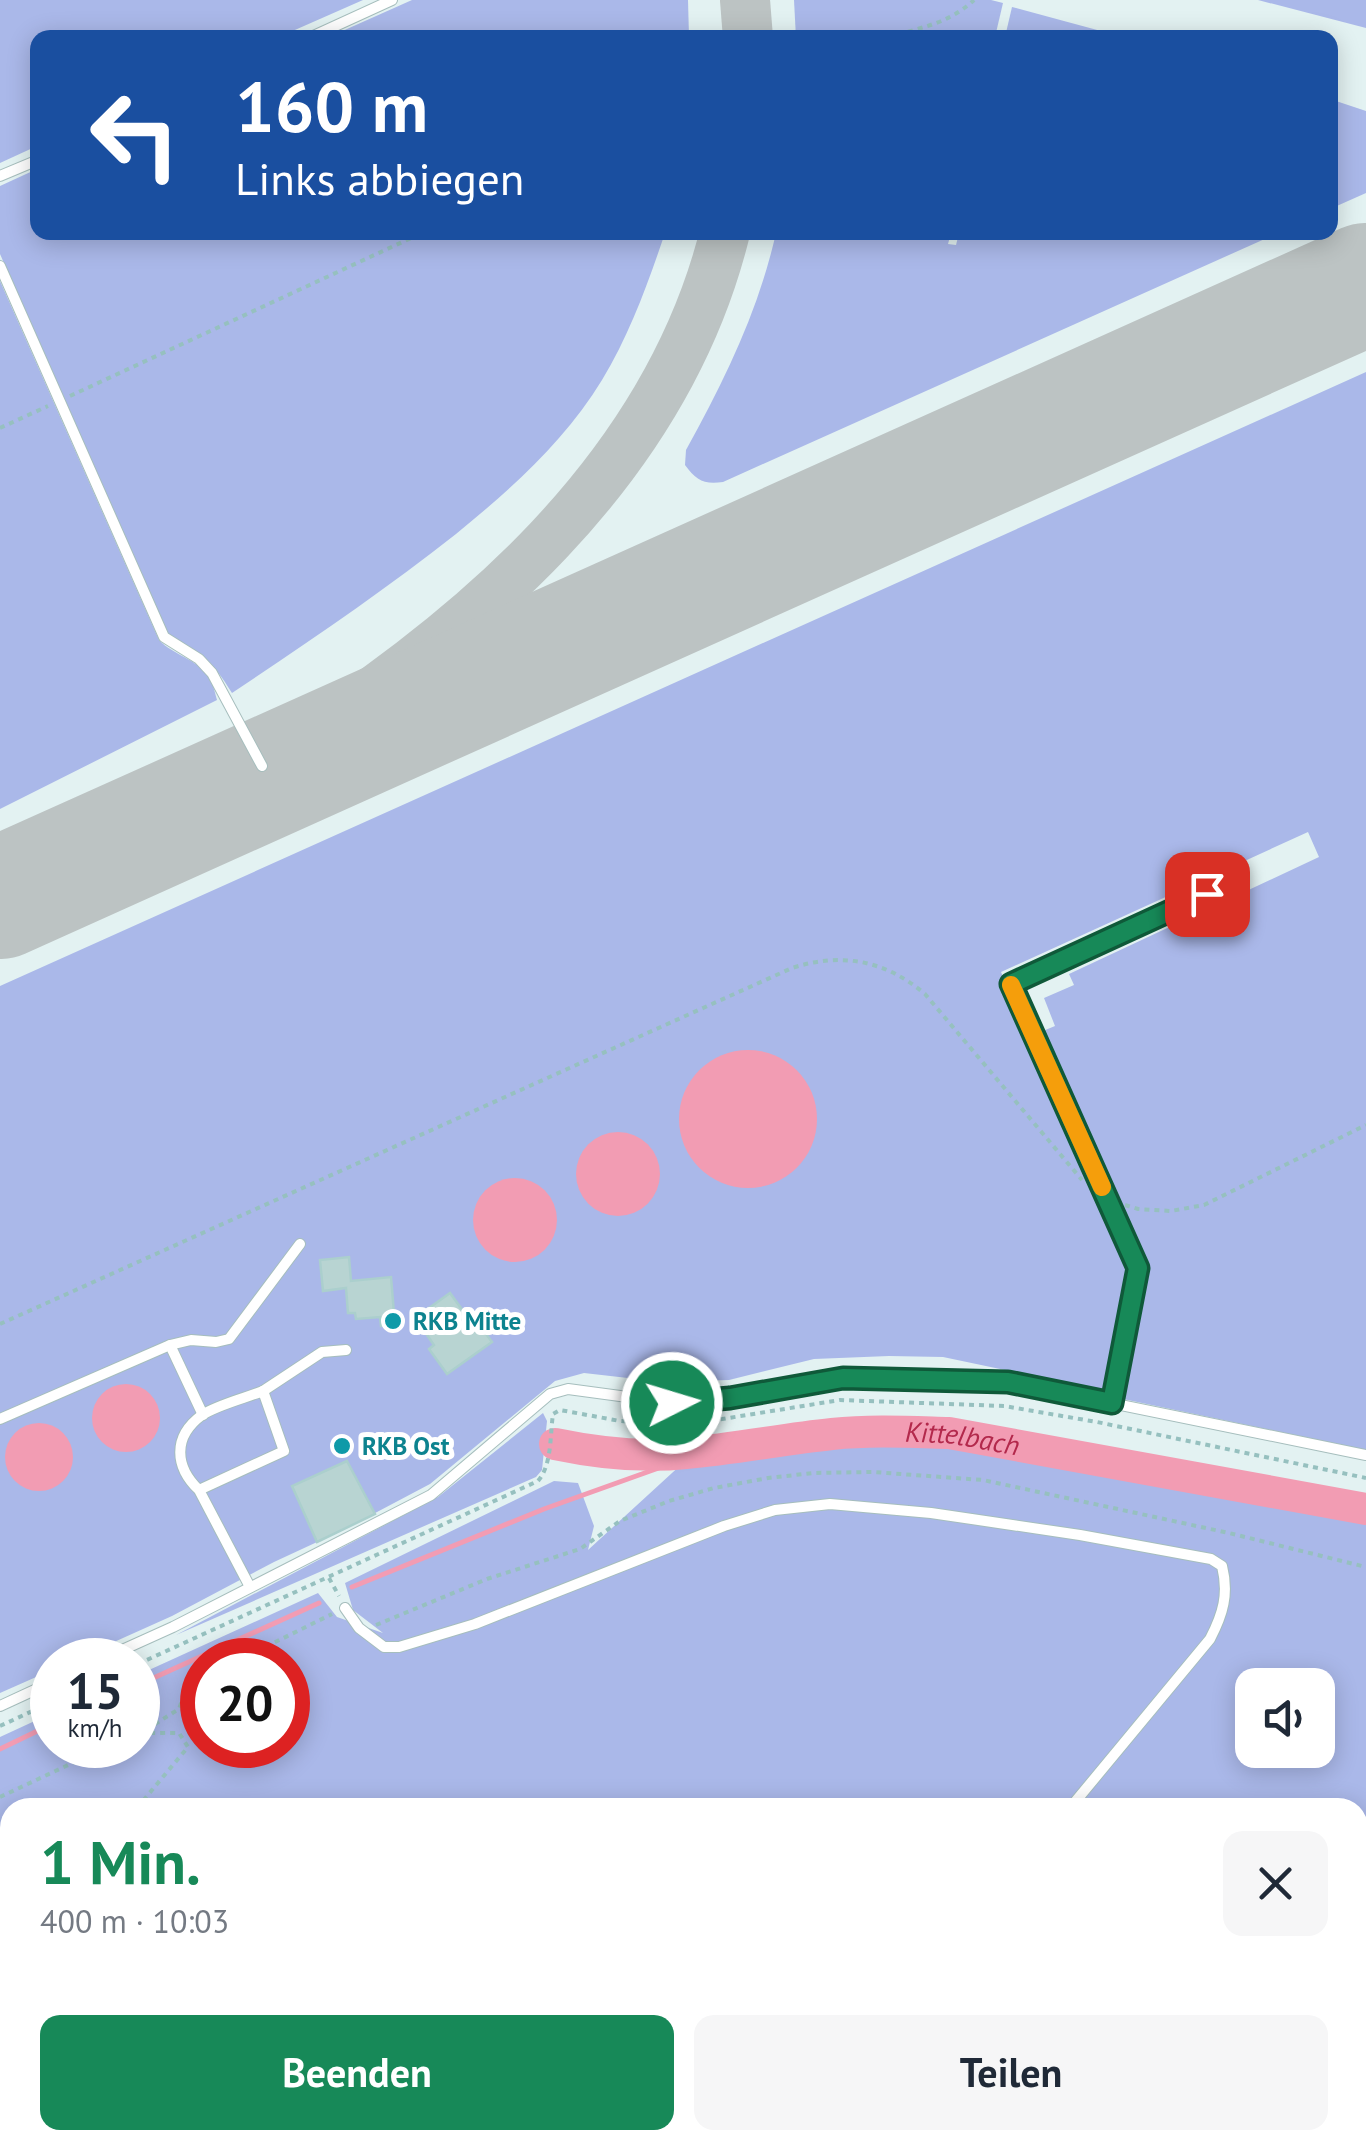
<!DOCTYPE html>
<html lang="de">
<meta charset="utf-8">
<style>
:root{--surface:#fff;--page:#f6f6f7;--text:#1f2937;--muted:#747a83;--accent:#178958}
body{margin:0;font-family:"PT Sans",sans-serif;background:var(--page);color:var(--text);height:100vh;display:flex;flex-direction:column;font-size:38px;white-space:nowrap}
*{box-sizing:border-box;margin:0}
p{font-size:32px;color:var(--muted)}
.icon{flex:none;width:55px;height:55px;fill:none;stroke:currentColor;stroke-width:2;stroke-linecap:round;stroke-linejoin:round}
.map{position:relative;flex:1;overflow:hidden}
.panel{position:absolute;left:0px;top:1798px;width:1368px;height:352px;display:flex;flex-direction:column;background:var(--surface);border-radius:30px 30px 0 0;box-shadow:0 5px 25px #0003}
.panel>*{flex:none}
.top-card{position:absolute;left:30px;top:30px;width:1308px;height:210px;border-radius:20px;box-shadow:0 5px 25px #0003;background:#1a4fa0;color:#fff;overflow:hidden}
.fabs{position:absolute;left:1235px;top:1668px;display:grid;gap:20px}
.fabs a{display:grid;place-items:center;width:100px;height:100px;border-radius:20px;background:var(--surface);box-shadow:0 5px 25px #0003;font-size:50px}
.speed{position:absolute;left:30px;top:1638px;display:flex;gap:20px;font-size:50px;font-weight:700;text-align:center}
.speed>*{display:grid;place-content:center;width:130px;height:130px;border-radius:50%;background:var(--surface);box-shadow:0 5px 25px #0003;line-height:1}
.speed small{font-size:25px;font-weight:400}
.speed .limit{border:15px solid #d22;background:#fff;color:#111}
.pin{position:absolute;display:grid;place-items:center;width:85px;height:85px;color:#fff;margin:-42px;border-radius:20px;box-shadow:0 5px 15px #0006}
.me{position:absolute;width:110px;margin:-55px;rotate:85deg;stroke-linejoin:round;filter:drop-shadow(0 0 8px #0008)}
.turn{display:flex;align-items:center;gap:35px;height:210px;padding:0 40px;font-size:45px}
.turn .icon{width:130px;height:130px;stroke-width:2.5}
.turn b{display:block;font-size:70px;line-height:85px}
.round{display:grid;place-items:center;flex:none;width:105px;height:105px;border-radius:20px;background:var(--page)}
.summary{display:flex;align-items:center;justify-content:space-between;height:170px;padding:0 40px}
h1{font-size:60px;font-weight:600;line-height:75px;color:var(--accent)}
.primary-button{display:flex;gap:20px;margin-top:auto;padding:20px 40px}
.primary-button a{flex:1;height:115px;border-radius:20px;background:var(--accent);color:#fff;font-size:40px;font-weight:600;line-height:115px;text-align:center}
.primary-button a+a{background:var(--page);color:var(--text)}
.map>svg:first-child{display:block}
</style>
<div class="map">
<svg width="1366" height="2148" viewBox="0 0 1366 2148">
<rect width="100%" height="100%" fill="#e3f2f2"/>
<g fill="#aab8e9" fill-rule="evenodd">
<polygon points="0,0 363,0 279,37 38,38 37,146 0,163"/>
<polygon points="412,0 688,0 689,37 329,37"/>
<polygon points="794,0 991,0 1003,3 995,37 796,38"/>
<polygon points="1258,0 1366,0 1366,28"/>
<polygon points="1012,7 1123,37 1005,37"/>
<polygon points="1330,99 1366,111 1366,193 1330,209"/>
<path d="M37,169L38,232L665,233C648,283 630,334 602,380C565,441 511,489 456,534C384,591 308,642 232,693C212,660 201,655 169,636L0,254V186Z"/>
<path d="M959,233H1278L723,482C704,485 696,480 685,465L686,450C725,379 758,312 776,233H951L948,244L956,245Z"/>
<path d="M0,281L159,640C173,655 197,659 208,676C213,682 215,693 217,700L0,809Z"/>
<polygon points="1366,372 1366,1450 1123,1399 1118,1388 1142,1271 1136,1250 1038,1033 1055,1026 1044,998 1074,985 1069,974 1319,857 1308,832 1001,972 1129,1262 1130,1286 1112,1382 1100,1390 943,1357 889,1356 814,1359 729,1380 663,1382 584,1373 555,1381 430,1484 343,1530 274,1562 172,1616 74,1660 52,1660 52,1670 0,1693 0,986"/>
<polygon points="543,1413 547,1421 542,1470 536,1477 176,1635 438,1497"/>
<path d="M939,1440L1366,1523V2148H0V1737L52,1713V1745H138V1675L318,1593L337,1617L383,1633L353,1610L345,1583L554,1481L578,1483L594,1526L588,1550L684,1462L774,1450ZM202,1660H288V1745H202ZM1252,1685H1318V1750H1252ZM10,1808H1358V2140H10Z"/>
</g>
<g fill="#f29cb3">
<circle cx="748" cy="1119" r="69"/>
<circle cx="618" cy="1174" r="42"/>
<circle cx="515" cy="1220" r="42"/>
<circle cx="126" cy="1418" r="34"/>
<circle cx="39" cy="1457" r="34"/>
<polygon points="0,1924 10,1927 10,2118 0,2118"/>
</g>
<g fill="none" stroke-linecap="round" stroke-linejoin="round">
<g stroke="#f29cb3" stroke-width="5">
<polyline points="352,1587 544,1509 667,1465 684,1454"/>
<polyline points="138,1685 319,1603"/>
<polyline points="0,1749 52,1724"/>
</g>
<path stroke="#f29cb3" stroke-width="32" id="s1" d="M555,1444C598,1453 641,1458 686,1453C735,1449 783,1439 832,1434C871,1430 910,1432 949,1433L1366,1509"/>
<g stroke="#bcc3c3" stroke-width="50">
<polyline points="745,0 748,38"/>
<path d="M120,844C169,818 219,793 266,763C466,638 666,472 725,232"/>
</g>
<polyline stroke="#bcc3c3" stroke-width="122" points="0,898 1366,284"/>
</g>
<g fill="#b8d4d2" stroke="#abcfcd" stroke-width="2.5">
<polygon points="349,1257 351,1281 391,1277 395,1325 381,1326 380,1317 356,1319 355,1313 348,1313 346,1288 323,1291 320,1260"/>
<polygon points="450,1293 469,1319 473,1316 492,1342 447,1374 429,1349 434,1345 415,1318"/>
<polygon points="347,1461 375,1514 317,1542 292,1486"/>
</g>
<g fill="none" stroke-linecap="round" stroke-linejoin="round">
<g stroke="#a6bebd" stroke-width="12">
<g id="lane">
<polyline points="309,38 392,0"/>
<polyline points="0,176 38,160"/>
<polyline points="0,266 164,637 199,659 212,673 262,766"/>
<polyline points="170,1345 191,1340 216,1342 229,1339 300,1244"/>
<polyline points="263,1391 322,1352 346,1350"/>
<polyline points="1111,1403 1138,1268 1011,984 1207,894"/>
<polyline points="0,1419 170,1345 203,1415"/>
<path d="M199,1490C175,1467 172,1437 202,1415C217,1405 245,1398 263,1391L284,1451L199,1490L250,1587"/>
<path d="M345,1608L359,1628L384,1647H399L475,1624L724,1526L775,1510L830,1504L931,1513L1080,1535L1211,1559L1222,1566C1229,1594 1223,1614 1210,1639L1070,1808"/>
<polyline points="100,1660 173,1627 431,1495 550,1394 568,1389 672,1403 730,1398 843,1378 1008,1382 1366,1455"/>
<polyline points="0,1706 52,1682"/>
<polyline points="268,2148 346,2140"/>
</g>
</g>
<g stroke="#96c0bf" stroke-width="4" stroke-dasharray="5 5" stroke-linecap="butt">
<path d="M889,38C922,26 947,25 974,0"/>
<polyline points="70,396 424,232"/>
<polyline points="0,428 48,406"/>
<polyline points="1125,1205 1138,1209 1171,1211 1204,1205 1366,1125"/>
<path d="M0,1324L792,968C841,952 885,960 925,994L1082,1180"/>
<polyline points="329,1578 339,1596"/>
<polyline points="376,1625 487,1579 580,1549 620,1521 669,1501 714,1488 768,1478 813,1473 873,1472 983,1480 1229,1533 1366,1567"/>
<polyline points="239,1660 332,1614"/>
<path d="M138,1664L538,1481C552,1465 550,1435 553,1414L560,1410L620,1421L679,1426L840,1400L1004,1406L1097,1422L1366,1478"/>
<polyline points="0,1726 52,1702"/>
<polyline points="150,1733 155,1724 179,1709 187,1686 202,1678"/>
<polyline points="0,1797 111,1745"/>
<polyline points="137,1808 188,1747 179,1733 150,1733 138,1736"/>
<polyline points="234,2140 239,2148"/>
</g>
<use href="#lane" stroke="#fff" stroke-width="10"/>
</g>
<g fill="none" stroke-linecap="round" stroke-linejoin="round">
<g stroke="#0f5939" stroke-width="25">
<polyline id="route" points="672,1403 730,1398 843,1378 1008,1382 1112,1403 1138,1268 1011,984 1207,894"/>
</g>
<use href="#route" stroke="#178958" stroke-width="18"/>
<polyline stroke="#f59e0b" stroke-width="18" points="1011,985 1102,1187"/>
</g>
<g fill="#0f9aa8" stroke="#fff" stroke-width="4">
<circle cx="393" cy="1321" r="10"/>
<circle cx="342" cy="1446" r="10"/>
</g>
<g text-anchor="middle" stroke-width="10" stroke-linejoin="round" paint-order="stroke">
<g font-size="25" font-weight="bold" fill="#0d838f" stroke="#fff" text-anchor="start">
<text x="413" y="1330">RKB Mitte</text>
<text x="362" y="1455">RKB Ost</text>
</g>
<g font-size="28" font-style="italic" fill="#b3294c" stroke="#fff">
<text dy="10" stroke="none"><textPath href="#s1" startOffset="410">Kittelbach</textPath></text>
</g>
</g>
</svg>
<div class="fabs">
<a><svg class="icon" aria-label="sound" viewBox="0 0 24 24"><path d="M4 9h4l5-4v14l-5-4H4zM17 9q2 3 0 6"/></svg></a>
</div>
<div class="speed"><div>15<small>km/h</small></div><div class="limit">20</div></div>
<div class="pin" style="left:1207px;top:894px;background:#d93025"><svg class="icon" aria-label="arrive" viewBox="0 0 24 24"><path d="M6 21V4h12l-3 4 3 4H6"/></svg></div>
<svg class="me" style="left:672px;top:1403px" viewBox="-20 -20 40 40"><circle r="17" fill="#178958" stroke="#fff" stroke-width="3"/><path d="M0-11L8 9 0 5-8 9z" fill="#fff"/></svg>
<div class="top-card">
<div class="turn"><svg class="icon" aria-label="left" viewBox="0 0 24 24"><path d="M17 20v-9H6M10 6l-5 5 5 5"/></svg><div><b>160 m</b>Links abbiegen</div></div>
</div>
<section class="panel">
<div class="summary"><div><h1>1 Min.</h1><p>400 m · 10:03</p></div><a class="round"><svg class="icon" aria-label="close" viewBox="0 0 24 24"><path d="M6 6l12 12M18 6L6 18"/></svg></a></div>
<div class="primary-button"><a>Beenden</a><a>Teilen</a></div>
</section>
</div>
